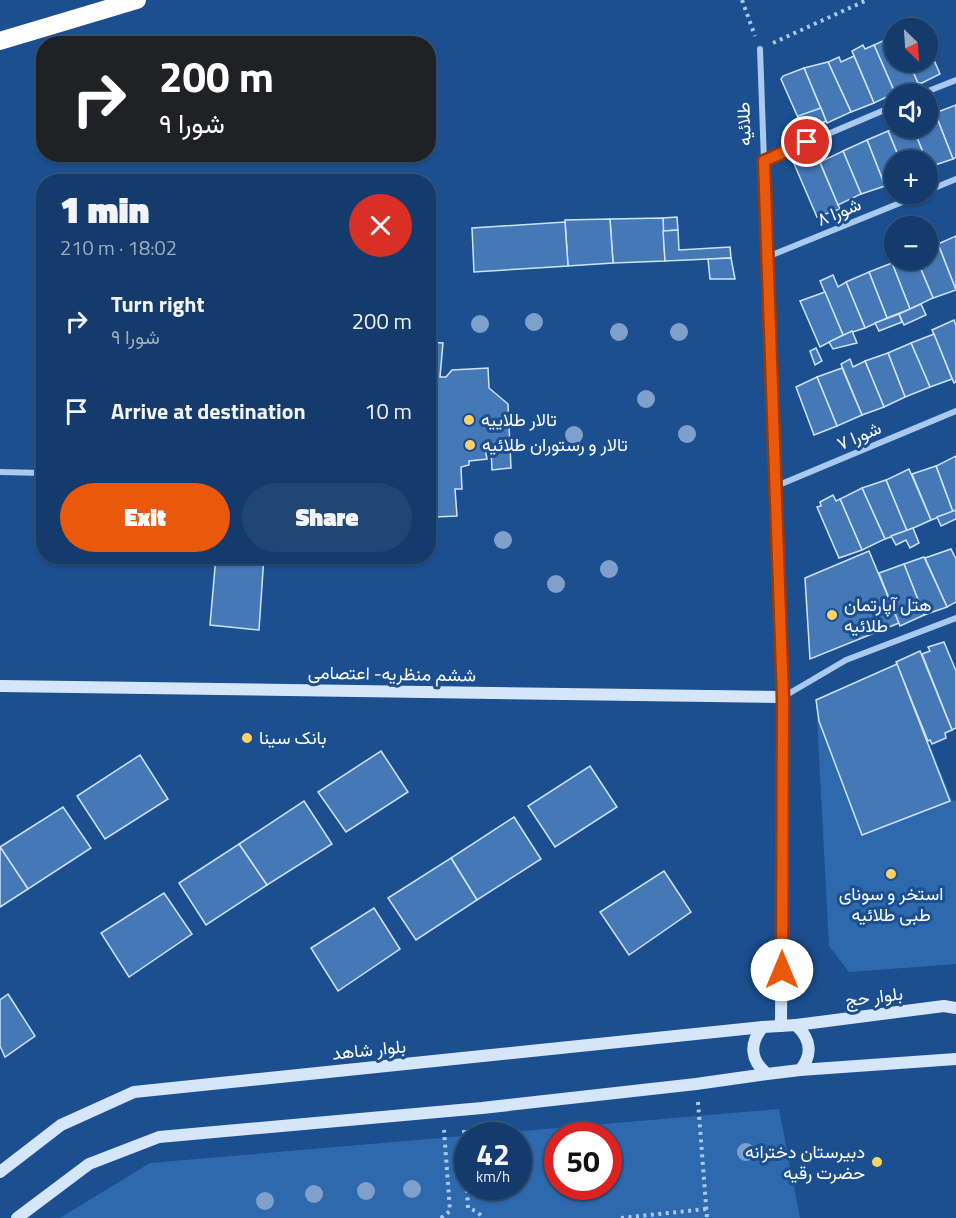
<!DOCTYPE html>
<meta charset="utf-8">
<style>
:root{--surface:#143b6b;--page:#214673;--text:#f1f3f6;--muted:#9dadc1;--line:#33557e;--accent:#ea580c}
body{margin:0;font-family:"Titillium Web",Vazirmatn,sans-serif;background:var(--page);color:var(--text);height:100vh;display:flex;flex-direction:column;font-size:22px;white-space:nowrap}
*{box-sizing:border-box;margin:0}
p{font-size:20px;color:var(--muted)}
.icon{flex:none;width:33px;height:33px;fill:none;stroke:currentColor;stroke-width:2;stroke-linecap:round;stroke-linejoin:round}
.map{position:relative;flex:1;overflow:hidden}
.panel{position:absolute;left:36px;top:174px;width:400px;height:390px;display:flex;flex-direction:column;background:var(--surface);border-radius:24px;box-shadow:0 2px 4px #0004,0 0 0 2px var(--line)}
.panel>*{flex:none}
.guide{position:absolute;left:36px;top:36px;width:400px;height:126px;border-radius:24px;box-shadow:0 2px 4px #0004,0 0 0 2px var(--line);background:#202124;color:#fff;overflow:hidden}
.needle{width:39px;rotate:155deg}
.controls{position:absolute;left:884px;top:18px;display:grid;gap:12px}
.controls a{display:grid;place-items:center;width:54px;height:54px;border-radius:50%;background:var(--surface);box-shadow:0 2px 4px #0004,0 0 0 2px var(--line);font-size:30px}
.speed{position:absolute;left:454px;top:1122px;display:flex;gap:12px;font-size:30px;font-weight:700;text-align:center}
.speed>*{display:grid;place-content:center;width:78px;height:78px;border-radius:50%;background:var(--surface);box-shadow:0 2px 4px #0004,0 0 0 2px var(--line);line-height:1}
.speed small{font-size:15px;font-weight:400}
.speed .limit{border:9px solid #d22;background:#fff;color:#111}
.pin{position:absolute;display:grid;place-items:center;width:51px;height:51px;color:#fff;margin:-26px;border:3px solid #fff;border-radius:50%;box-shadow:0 2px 6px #0007}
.me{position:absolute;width:66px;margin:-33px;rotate:0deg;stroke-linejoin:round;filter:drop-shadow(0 0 4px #0008)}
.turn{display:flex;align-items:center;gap:21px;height:126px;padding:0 24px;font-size:27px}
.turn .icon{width:78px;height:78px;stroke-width:2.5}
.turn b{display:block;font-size:42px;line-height:51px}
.round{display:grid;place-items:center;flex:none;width:63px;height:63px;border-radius:32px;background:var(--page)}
.head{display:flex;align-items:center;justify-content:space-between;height:102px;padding:0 24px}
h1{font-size:36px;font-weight:800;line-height:45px}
.primary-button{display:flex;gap:12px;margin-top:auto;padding:12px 24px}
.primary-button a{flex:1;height:69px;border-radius:36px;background:var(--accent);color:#fff;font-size:24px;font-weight:800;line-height:69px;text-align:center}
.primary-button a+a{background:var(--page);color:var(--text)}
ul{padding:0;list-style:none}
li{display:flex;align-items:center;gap:18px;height:90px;padding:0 24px}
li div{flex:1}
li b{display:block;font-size:22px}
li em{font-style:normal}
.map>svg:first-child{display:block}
</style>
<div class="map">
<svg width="956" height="1218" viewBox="0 0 956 1218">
<rect width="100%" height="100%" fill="#1b4f8f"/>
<g fill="#2e69ad" fill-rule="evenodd">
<polygon points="898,663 952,801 956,800 956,964 849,972 829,946 816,699"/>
<path d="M779,1109L800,1218H60L150,1163ZM468,1136H519V1186H468ZM558,1136H609V1186H558Z"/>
</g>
<g fill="#4478b7" stroke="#cfe3fa" stroke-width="1.5">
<polygon points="887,39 889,42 894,40 894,62 909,62 918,83 895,93 874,45"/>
<polygon points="927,44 940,74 922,83 918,83 909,62 927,62"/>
<polygon points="863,45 865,49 874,45 895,93 874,103 852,51"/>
<polygon points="854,56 874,103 851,112 828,62 839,57 841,62"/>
<polygon points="828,62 851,112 827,123 804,68"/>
<polygon points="804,68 826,121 804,131 781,79 783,76"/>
<polygon points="956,105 956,157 953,159 935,113"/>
<polygon points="821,108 826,121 804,131 798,116"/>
<polygon points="935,113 953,159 929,167 913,128 927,128 927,116"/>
<polygon points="896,128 913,128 926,160 900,160 888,131"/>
<polygon points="888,131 900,160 894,160 894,182 885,186 867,140"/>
<polygon points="867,140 885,186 861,194 843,151"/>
<polygon points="815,151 840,209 817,217 792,159"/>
<polygon points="843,151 861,194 838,205 820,162"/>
<polygon points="677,217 678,230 663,231 663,218"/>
<polygon points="663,218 665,261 613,263 610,219"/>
<polygon points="610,219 613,263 568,266 565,220"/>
<polygon points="565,222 568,266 474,272 472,228"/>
<polygon points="678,230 679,250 730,247 731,258 665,261 663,231"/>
<polygon points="956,236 956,290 938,244"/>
<polygon points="938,244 956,290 933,298 917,260 927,260 927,248"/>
<polygon points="731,258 735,279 710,279 708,259"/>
<polygon points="900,260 917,260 933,298 910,309 892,263"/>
<polygon points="892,263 910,309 887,318 869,272"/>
<polygon points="869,272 887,318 865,328 846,282"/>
<polygon points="833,275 838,287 846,282 865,328 843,335 820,281"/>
<polygon points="825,292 843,335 820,347 800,301"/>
<polygon points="921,304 926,315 904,325 899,314"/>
<polygon points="899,314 902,322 879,331 875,323"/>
<polygon points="954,320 956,326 956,382 954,383 932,330"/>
<polygon points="852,331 857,343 833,349 829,342"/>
<polygon points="934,334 952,379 930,387 911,343"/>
<polygon points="429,342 443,343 440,377 446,377 452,370 488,368 489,388 508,404 511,468 492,470 491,448 485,448 487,459 469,461 469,465 461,467 462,489 455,489 457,516 435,517 434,490 429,490"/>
<polygon points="911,343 930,387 905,397 888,353"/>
<polygon points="816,348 822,361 815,365 810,351"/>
<polygon points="888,353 905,397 884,407 865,361"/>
<polygon points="850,359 853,367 865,361 884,407 862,415 841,364"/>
<polygon points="842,368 862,415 837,426 817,377"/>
<polygon points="817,377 837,426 814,435 796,387"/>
<polygon points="956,456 956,510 953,512 936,466"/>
<polygon points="936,466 953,512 931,520 912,474"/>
<polygon points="909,469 931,520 907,531 886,480"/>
<polygon points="886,480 907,531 885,539 862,488"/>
<polygon points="862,488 885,539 862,550 840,499"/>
<polygon points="833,495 836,501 840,499 862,550 839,558 817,507 821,506 820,502"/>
<polygon points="956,510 956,519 941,526 937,517"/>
<polygon points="913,528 919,543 910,548 906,540 896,545 891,536"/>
<polygon points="951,549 956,559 956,602 947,607 925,558"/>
<polygon points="869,551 899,623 810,659 805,578"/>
<polygon points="216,556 264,556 259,630 210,625"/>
<polygon points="924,557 947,607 924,615 904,564"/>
<polygon points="904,564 924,615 900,626 879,573"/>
<polygon points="944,642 956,671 956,728 952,730 922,654 930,651 928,647"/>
<polygon points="920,651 952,730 945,733 946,738 932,744 930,740 928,741 896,662"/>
<polygon points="897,664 950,801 862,835 819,721 816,700"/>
<polygon points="381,751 408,792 346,832 318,792"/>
<polygon points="140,755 168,799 105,839 77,796"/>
<polygon points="590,766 617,807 555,847 528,806"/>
<polygon points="304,801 332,844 267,885 239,844"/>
<polygon points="63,807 91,848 28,889 0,847"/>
<polygon points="514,817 541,859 477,900 451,858"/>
<polygon points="239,844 267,885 206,925 179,883"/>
<polygon points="0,847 28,889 0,907"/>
<polygon points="451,858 477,900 416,940 388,898"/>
<polygon points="664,871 691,912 629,955 600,912"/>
<polygon points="164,893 192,934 129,977 101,933"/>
<polygon points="374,908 400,949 338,991 311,948"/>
<polygon points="8,994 35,1036 5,1057 0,1046 0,1000"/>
</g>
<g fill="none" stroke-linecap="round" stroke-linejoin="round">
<g stroke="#a9c9ee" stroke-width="4" stroke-dasharray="3 4.5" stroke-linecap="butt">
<polyline points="742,0 755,36"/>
<polyline points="773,43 867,0"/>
<polyline points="698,1102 707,1218"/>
<polyline points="464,1130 468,1208 476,1211 484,1218"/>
<polyline points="441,1218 450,1211 444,1130"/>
<polyline points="621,1218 706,1209"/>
</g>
<g stroke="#a9c9ee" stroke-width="6">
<polyline points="760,49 783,697 846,660 956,618"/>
<polyline points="921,94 956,80"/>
<polyline points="764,161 894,106"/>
<polyline points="927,191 956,179"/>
<polyline points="767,257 922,194"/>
<polyline points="0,472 44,473"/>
<polyline points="774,487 956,411"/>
</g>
<g stroke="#d6e6fa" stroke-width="12">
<polyline points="0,686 783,697 781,1026"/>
<path d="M796,1025C811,1039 813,1055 800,1070L767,1074C750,1060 749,1043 763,1027Z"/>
<polyline points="796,1025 944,1006 956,1008"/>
<polyline points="800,1070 956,1059"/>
<polyline points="0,1172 61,1125 134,1092 763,1027"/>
<polyline points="17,1218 89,1164 159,1137 482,1108 696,1084 767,1074"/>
</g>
<polyline stroke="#fff" stroke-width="18" points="0,41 137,0"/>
</g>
<g fill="#7ea0ca">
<circle cx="534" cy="322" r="9"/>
<circle cx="480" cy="324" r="9"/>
<circle cx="619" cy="332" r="9"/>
<circle cx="679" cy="332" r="9"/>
<circle cx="646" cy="399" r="9"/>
<circle cx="687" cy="434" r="9"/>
<circle cx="574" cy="435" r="9"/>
<circle cx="503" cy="540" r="9"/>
<circle cx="609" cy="569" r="9"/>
<circle cx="556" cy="584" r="9"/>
<circle cx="746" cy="1152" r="9"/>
<circle cx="412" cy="1189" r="9"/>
<circle cx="366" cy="1191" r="9"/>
<circle cx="314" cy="1194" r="9"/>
<circle cx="265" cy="1201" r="9"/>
</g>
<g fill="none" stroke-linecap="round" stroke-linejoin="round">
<g stroke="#983908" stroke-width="15">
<polyline id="route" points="782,970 783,698 764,161 807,142"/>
</g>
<use href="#route" stroke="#ea580c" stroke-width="10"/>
</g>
<g fill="#ffd166" stroke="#1b4f8f" stroke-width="2">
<circle cx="469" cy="420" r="6"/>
<circle cx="470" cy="445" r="6"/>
<circle cx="832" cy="615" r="6"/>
<circle cx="247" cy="738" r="6"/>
<circle cx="891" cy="874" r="6"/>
<circle cx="877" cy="1162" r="6"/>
</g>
<g text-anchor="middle" stroke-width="6" stroke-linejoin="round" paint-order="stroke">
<g font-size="18" fill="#fff" stroke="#1b4f8f">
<text transform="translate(744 124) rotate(-92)" y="6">طلائیه</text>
<text transform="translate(839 212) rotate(-22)" y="6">شورا ۸</text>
<text transform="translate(859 436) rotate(-23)" y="6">شورا ۷</text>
<text transform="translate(392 674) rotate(1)" y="6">ششم منظریه- اعتصامی</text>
<text transform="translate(874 997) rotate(-7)" y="6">بلوار حج</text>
<text transform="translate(369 1050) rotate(-6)" y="6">بلوار شاهد</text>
</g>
<g font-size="18" fill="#fff" stroke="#1b4f8f" text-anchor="start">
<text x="481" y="426">تالار طلاییه</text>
<text x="482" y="451">تالار و رستوران طلائیه</text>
<text x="844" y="611">هتل آپارتمان<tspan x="844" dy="21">طلائیه</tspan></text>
<text x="259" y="744">بانک سینا</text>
<text x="891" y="900" text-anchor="middle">استخر و سونای<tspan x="891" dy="21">طبی طلائیه</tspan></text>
<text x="865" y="1158" text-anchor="end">دبیرستان دخترانه<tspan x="865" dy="21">حضرت رقیه</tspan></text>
</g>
</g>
</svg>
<div class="controls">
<a><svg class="needle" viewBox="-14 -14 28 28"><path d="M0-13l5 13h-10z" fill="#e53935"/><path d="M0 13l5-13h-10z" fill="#9dadc1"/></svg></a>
<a><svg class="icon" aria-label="sound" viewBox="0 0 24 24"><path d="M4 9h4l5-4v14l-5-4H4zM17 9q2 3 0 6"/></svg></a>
<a>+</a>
<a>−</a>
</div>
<div class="speed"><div>42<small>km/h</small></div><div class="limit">50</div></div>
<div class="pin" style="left:807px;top:142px;background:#d93025"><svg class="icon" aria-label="arrive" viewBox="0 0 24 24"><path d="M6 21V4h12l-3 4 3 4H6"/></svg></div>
<svg class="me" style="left:782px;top:970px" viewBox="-20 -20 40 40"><circle r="19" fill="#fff"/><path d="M0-13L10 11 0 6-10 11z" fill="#ea580c"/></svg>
<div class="guide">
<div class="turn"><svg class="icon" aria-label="right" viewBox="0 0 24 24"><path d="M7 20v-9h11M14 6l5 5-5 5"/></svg><div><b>200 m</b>شورا ۹</div></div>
</div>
<section class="panel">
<div class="head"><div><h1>1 min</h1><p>210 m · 18:02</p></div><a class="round" style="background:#d93025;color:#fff"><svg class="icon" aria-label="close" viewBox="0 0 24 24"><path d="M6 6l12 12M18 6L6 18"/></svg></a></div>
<ul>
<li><svg class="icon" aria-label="right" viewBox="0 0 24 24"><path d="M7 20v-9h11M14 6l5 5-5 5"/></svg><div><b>Turn right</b><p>شورا ۹</p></div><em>200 m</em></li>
<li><svg class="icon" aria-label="arrive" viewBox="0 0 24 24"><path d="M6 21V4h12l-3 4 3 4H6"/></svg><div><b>Arrive at destination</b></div><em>10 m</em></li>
</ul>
<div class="primary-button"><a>Exit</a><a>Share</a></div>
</section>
</div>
